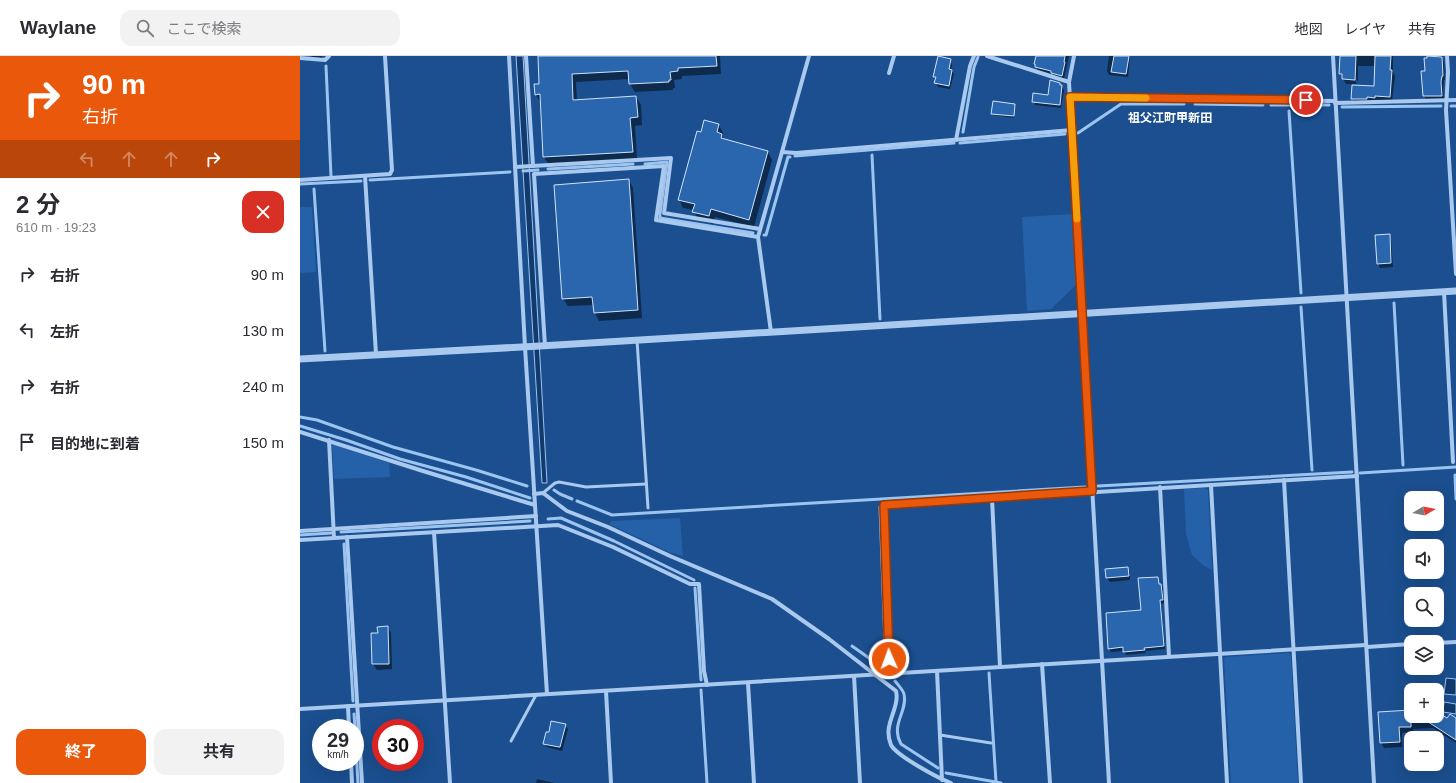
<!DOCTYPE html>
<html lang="ja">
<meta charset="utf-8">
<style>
:root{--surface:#fff;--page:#f2f2f3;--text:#2b2b33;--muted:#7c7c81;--line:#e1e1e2;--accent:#ea580c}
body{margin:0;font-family:Arial,"Noto Sans JP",sans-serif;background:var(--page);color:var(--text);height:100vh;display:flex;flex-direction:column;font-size:15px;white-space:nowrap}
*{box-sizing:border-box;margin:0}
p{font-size:13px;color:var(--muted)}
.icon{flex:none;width:22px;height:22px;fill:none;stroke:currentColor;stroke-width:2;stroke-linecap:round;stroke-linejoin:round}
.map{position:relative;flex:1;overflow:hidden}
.details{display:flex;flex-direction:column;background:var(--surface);width:300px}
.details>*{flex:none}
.guide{background:#ea580c;color:#fff;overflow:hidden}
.needle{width:26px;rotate:80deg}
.fabs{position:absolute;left:1104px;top:435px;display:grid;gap:8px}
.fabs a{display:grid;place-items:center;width:40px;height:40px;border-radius:8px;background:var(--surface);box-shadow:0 4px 16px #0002;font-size:20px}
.speed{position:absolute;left:12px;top:663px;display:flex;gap:8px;font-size:20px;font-weight:700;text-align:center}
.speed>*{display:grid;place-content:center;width:52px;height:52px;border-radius:50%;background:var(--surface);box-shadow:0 4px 16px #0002;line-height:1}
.speed small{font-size:10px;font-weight:400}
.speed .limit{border:6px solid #d22;background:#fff;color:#111}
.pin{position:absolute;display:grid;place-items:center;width:34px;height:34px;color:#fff;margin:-17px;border:2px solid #fff;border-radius:50%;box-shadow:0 1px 4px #0007}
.me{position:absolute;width:44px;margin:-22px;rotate:358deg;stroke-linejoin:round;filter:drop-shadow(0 0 3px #0008)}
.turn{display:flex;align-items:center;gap:14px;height:84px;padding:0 16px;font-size:18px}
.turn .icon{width:52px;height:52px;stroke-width:2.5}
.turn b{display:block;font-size:28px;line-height:34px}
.lanes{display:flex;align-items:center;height:38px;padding:0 16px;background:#0003;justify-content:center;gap:20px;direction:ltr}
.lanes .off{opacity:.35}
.round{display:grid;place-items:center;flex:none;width:42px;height:42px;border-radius:12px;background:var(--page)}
.head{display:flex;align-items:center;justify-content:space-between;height:68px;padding:0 16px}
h1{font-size:24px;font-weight:700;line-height:30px}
.cta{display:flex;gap:8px;margin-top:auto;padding:8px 16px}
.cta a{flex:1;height:46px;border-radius:12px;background:var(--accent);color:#fff;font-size:16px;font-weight:700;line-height:46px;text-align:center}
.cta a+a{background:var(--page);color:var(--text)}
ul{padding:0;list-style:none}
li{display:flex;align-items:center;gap:12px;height:56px;padding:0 16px}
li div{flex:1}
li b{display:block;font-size:15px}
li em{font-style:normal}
header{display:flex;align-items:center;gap:24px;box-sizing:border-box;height:56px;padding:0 20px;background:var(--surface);border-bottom:1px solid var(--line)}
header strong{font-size:19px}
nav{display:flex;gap:22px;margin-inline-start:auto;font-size:14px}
.search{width:280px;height:36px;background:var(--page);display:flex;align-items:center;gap:10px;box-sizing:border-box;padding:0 14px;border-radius:12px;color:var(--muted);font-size:15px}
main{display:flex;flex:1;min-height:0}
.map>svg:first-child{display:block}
</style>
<header>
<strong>Waylane</strong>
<div class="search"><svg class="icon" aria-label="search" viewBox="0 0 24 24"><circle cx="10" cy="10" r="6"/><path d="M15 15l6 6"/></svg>ここで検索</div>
<nav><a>地図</a><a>レイヤ</a><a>共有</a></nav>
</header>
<main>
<section class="details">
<div class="guide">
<div class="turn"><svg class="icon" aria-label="right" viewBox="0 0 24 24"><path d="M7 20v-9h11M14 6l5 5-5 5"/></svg><div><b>90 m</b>右折</div></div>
<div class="lanes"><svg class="icon off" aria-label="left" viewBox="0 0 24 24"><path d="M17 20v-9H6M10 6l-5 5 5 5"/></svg><svg class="icon off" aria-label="ahead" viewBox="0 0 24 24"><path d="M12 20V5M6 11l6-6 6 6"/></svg><svg class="icon off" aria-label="ahead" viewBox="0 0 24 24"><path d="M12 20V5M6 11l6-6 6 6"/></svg><svg class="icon" aria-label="right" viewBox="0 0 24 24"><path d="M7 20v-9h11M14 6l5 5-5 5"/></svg></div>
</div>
<div class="head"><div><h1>2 分</h1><p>610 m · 19:23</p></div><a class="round" style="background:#d93025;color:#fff"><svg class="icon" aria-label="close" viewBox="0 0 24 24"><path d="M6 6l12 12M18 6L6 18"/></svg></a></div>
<ul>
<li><svg class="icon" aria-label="right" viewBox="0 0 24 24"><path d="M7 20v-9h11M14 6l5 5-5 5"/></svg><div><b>右折</b></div><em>90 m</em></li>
<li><svg class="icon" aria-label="left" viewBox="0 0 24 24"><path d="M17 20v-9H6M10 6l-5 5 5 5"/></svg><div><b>左折</b></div><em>130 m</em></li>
<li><svg class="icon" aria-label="right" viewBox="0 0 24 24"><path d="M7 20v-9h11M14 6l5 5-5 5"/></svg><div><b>右折</b></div><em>240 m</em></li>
<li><svg class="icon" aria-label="arrive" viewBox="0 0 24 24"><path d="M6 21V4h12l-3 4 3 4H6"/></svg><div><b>目的地に到着</b></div><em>150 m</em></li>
</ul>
<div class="cta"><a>終了</a><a>共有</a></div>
</section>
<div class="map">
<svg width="1156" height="727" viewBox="0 0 1156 727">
<rect width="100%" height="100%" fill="#1b4f8f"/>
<g fill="#2461a8">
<polygon points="0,151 12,151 16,216 0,217"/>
<polygon points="772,158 776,229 751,253 727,255 722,161"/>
<polygon points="33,388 89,407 90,421 34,423 32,390"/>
<polygon points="905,432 908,434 912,514 904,510 892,499 886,478 884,433"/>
<polygon points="380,462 383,500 369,496 309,468 311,465"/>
<polygon points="989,597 991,600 998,727 931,727 924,603 926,601"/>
</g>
<g fill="#123a6d" stroke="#9cc4f0">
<polygon points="216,0 223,0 247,427 242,427"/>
<polygon points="1146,622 1156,623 1156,639 1144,638"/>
<polygon points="1144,646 1156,648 1156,658 1143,656"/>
</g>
<g fill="#0007">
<polygon points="11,0 22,0 22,2 12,1"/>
<polygon points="239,0 420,0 421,18 382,20 382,23 374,24 375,32 373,32 373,34 335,36 330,28 330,23 276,26 277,45 336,41 341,49 342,69 335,70 337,104 249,109 244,101 241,47 236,39 240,29"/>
<polygon points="736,0 769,0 764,23 754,20 753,18 738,14 735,8"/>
<polygon points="809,0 830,0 828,21 809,19 807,15"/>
<polygon points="1041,0 1093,0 1093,16 1095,20 1092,45 1055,47 1052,42 1075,31 1076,10 1058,10 1058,26 1054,19 1052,20 1057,28 1046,28 1040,17"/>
<polygon points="1128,0 1142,0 1144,6 1145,24 1144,24 1143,32 1144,44 1126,44 1124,40"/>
<polygon points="650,4 652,8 651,14 654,18 650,33 638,31 634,21"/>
<polygon points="760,28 764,34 761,52 735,49 734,46 734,38 749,40"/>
<polygon points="714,49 714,62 693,59 692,58"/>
<polygon points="419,69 423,77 422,81 424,84 468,96 472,104 454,171 415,161 413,168 398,164 394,154 383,152 379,143 402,77"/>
<polygon points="329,124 333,132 342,262 299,265 295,257 294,249 268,250 263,243"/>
<polygon points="1089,179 1091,183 1093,211 1080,212 1078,208"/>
<polygon points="827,512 830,516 830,524 810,526 807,522"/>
<polygon points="857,522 860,529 863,532 864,547 861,548 865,593 845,595 846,597 826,599 824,595 811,596 809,592 842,555"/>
<polygon points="88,571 91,577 92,613 77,614 73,608 72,578 79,578"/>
<polygon points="1111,655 1111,660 1137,660 1137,657 1147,664 1156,663 1156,687 1133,672 1113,673 1114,676 1102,677 1102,691 1084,692 1081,687"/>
<polygon points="265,669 268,673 262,695 247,691 244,688 250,677"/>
<polygon points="237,723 254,727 236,727"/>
</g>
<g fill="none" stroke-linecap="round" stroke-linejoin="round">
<g stroke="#9cc4f0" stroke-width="3">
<polyline points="26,10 31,120"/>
<polyline points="895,48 963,49"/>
<polyline points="971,49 1029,49"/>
<polyline points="1151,50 1156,50"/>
<polyline points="1042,51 1141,50"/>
<polyline points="989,55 1001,237"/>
<polyline points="663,76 674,11 678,1"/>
<polyline points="778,77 821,48 884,48"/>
<polyline points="660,87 765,78"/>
<polyline points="572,99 580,263"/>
<polyline points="495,100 654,87"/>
<polyline points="345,108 367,106 360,158"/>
<polyline points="248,113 333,108"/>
<polyline points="223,115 238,114"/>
<polyline points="70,124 210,116"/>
<polyline points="0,128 61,125"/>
<polyline points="14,133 25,295"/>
<polyline points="360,160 360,162 453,177"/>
<polyline points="464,179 466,179 488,101 490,101"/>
<polyline points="1094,247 1103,409"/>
<polyline points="1001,251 1012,414"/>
<polyline points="0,361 17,364 93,391 176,414 227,430"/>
<polyline points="0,370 46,384 100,403 166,421 230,442"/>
<polyline points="1060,417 1156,411"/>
<polyline points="1155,419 1156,443"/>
<polyline points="798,430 1052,416"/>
<polyline points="254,434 260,438 272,443"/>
<polyline points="277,445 312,459 785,431"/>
<polyline points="580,451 586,614"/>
<polyline points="248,463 261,462 314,485 394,524"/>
<polyline points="41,476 230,465"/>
<polyline points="0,479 31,477"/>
<polyline points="44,488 53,645"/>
<polyline points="395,532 401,624"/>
<polyline points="552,590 586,614"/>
<polyline points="689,617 696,726"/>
<path d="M595,625C598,629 603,634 604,638C608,656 590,668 601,688L638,712"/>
<polyline points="401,634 407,727"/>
<polyline points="54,658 55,672"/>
<polyline points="55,676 58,727"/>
<polyline points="646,717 701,727"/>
</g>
</g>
<g fill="#2a66ad" stroke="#cfe3fa">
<polygon points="238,0 416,0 417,10 378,12 378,15 370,16 371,24 369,24 369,26 329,28 328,15 272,18 273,44 336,40 338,61 330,62 333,96 243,101 240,38 235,39 234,28 239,28"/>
<polygon points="638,0 651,3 649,13 652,14 649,30 634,27 636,21 633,21"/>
<polygon points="736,0 765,0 764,6 765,6 762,20 751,17 751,15 735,11 735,8 734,8"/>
<polygon points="814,0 829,0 826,18 811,16"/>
<polygon points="1040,0 1056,0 1055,24 1042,23 1042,18 1039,18"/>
<polygon points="1075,0 1091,0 1090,14 1092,14 1090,41 1075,40 1075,42 1067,41 1067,43 1051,43 1052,29 1074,30"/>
<polygon points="1127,0 1142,1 1143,20 1142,20 1141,26 1142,40 1123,40 1121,15 1125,15 1124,2 1127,2"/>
<polygon points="750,24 760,27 760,29 762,29 760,49 732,46 733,37 748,39"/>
<polygon points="693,45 715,48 714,60 691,58"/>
<polygon points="404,64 419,68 417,76 422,78 421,82 468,95 449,164 411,153 409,160 392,156 395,148 378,144 397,75 401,76"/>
<polygon points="329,123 338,254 294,257 292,241 262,243 254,129"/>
<polygon points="1090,178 1091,207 1077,208 1075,179"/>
<polygon points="828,511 829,520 806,522 805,513"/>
<polygon points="858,521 859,528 861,528 863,544 860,544 864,590 844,592 845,594 823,596 823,591 808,593 806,557 841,554 838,522"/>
<polygon points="88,570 89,608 72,608 71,577 78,577 77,571"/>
<polygon points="1111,654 1111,671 1099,671 1100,686 1080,687 1078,656"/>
<polygon points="1137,656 1147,662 1150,658 1156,662 1156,684 1119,660 1137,660"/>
<polygon points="251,665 266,668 260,691 259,691 243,688 246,676 249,676"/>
</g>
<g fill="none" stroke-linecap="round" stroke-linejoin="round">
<g stroke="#a9c9ee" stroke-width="3">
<polyline points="337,284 348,452"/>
<polyline points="243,437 255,427 259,426 286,431 346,428"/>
<polyline points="640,679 691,687"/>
<polyline points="211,685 236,639"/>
</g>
<g stroke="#a9c9ee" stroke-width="4">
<polyline points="209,0 225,291 247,638"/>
<polyline points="226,0 233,110"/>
<polyline points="687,0 769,26"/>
<polyline points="774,0 769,26 809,727"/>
<polyline points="1033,0 1074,727"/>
<polyline points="1147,0 1148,16 1146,54 1156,218"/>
<polyline points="0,2 25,4 29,0"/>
<polyline points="589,17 594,0"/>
<polyline points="770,41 1035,45"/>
<polyline points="1035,47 1156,44"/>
<polyline points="656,84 670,10 674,0"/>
<polyline points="482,96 496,97 772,74"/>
<polyline points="215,111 371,102 364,157 460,173"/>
<polyline points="65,120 76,298"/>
<polyline points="0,124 90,118 92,114 85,0"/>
<polyline points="1144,236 1153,406"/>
<polyline points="471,276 458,181 509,0"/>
<polyline points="245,290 234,118 364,110 356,164 458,181"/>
<polyline points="0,376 123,415 235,449"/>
<polyline points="29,384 34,482"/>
<polyline points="984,424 1001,727"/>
<polyline points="911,429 927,727"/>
<polyline points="860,431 869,600"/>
<path d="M234,438L243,437L267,455L308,471L370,500L472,543L529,583L596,635C599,647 591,659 589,671C588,676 589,684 591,689C597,700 638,722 651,727"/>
<polyline points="692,442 700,611"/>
<polyline points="0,475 236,460"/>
<polyline points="134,476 150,727"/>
<polyline points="47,481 62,727"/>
<polyline points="0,484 258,469 313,491 390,528 399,528 404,615 407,629"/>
<polyline points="1137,587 1156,586"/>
<polyline points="1067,591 1111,588"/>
<polyline points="742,608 750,727"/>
<polyline points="637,615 642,724"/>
<polyline points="590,618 584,449 1057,420"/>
<polyline points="554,620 560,727"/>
<polyline points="448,627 454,727"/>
<polyline points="306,635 311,727"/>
<polyline points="48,650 49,672"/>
<polyline points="0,653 1066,589"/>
<polyline points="51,706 52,727"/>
</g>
<polyline stroke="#a9c9ee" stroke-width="7" points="0,303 240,290 1156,235"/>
</g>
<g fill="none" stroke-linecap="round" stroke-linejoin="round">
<g stroke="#983908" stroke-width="10">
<polyline id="route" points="589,603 584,449 792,435 770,41 1006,44"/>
</g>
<use href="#route" stroke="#ea580c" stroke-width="7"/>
<polyline stroke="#f59e0b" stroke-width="7" points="777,163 770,41 846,42"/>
</g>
<g text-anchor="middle" stroke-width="4" stroke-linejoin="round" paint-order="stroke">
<g font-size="12" font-weight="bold" fill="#fff" stroke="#1b4f8f">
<text x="870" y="66">祖父江町甲新田</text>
</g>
</g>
</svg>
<div class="fabs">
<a><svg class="needle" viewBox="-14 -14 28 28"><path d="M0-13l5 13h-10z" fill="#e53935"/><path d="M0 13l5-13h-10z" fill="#7c7c81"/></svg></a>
<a><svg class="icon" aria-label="sound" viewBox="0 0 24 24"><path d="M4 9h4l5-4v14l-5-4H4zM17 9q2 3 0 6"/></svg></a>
<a><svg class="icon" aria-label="search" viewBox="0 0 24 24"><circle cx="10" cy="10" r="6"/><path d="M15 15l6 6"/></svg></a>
<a><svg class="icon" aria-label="layers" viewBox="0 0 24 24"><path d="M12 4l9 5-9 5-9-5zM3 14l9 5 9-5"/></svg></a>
<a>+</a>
<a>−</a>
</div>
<div class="speed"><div>29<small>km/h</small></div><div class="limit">30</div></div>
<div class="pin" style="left:1006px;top:44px;background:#d93025"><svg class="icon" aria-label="arrive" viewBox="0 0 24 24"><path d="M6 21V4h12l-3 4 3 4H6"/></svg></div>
<svg class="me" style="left:589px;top:603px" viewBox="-20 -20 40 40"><circle r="17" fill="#ea580c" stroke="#fff" stroke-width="3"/><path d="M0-11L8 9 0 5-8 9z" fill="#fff"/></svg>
</div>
</main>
